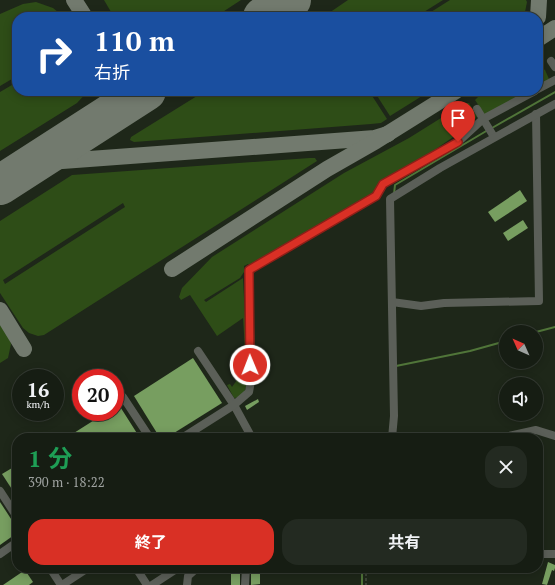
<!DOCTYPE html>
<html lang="ja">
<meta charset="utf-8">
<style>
:root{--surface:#161d13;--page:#232a21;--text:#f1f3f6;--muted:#9ea2a0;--line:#353b33;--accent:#d93025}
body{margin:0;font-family:"PT Serif","Noto Sans JP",serif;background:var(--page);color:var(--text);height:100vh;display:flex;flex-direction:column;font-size:15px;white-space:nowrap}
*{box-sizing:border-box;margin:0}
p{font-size:13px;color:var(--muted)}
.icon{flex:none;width:22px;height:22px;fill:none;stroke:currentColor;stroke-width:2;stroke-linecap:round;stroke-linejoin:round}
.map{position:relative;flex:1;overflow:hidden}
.side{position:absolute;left:12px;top:433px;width:531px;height:140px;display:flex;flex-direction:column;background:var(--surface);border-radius:16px;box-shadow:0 2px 10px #0003,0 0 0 1px var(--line)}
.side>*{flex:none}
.guide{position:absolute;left:12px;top:12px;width:531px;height:84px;border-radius:16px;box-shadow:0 2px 10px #0003,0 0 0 1px var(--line);background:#1a4fa0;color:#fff;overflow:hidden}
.needle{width:26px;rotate:315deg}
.controls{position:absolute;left:499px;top:325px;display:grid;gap:8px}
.controls a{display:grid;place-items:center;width:44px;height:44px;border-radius:50%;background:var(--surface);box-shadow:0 2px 10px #0003,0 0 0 1px var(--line);font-size:20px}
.speed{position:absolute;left:12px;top:369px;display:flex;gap:8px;font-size:20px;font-weight:700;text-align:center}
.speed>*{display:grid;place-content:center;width:52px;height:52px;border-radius:50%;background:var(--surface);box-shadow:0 2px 10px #0003,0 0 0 1px var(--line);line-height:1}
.speed small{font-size:10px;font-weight:400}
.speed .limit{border:6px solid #d22;background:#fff;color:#111}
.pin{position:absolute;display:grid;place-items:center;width:34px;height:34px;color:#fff;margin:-41px -17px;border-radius:50% 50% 50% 0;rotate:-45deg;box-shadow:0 0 4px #0007}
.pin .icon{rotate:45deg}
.me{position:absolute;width:44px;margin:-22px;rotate:359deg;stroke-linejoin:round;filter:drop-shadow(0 0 3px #0008)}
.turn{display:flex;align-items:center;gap:14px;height:84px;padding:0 16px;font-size:18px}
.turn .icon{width:52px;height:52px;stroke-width:2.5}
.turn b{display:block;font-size:28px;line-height:34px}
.round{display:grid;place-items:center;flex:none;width:42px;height:42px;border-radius:16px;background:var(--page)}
.head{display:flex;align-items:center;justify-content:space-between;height:68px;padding:0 16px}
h1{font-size:24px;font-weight:700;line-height:30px;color:#1e9e55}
.primary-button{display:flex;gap:8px;margin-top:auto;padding:8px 16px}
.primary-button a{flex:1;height:46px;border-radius:16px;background:var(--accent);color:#fff;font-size:16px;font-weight:700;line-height:46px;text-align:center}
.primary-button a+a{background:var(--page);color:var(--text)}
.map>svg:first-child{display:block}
</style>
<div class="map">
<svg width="555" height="585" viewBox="0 0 555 585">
<rect width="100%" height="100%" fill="#1e2719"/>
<g fill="#2e4d17" fill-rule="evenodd">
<polygon points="104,0 241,0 215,17 114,17"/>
<polygon points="348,0 443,0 416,17 327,17 326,15"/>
<polygon points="450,0 526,0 527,2 524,17 423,17"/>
<polygon points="36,2 53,8 64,17 17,17 17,76 0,86 0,14 23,4"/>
<polygon points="538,65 545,70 549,79 538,87"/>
<polygon points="17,82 17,91 88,91 77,103 0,151 0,92"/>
<polygon points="205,91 299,91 301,95 307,91 369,91 387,119 381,123 371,124 134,142 130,140 131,137"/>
<polygon points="374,91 430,91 390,116"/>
<polygon points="484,91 530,91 485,115 475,100"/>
<path d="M465,103H469L477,116L473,123L375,192L250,266L248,264L244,266V272L240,278L204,300L206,302L243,278L248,377C247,386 245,397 234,398L227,385L230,384L232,387L242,373L236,357L245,350L243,318L217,336L190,295L181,300L179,297L182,288L212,257L344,173L409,138Z"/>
<path d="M310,158H315L317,161L44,335L38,336L29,333L23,328L0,293V221L72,175ZM123,203L125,207L5,284L3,280Z"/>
<polygon points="0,325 8,333 11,344 8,358 0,363"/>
</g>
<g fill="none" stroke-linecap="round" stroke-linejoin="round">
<g stroke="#507539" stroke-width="2">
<polyline points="492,128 555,92"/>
<polyline points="394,194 395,185 488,130"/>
<polyline points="536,332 555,327"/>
<polyline points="396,366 470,351 506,341"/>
<polyline points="362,568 362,585"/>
</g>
<g stroke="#727a6e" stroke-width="16">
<polyline points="74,0 85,17"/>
<polyline points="538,17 539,0"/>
<polyline points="538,39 555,28"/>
<polyline points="105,117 112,106 117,91"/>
<polyline points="35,163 375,138 388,134"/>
<polyline points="172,269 327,169 376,141 456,91"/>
<polyline points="0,310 24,349"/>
</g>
<g stroke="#727a6e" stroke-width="40">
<polyline points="263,17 291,0"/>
<polyline points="0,185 146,91"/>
</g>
</g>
<g fill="#779e60">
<polygon points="520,190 527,201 495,222 488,212"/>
<polygon points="523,220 528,228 508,241 503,233"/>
<polygon points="193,358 222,403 166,438 160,438 134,396"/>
<polygon points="258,399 259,402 247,410 245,406"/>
<polygon points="119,405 140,438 66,438 107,412 115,412 115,407"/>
<polygon points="17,465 17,497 2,474"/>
<polygon points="0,502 17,528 17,533 0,545"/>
<polygon points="548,562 555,565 555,568 554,571 552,570 547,585 542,584"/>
<polygon points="251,568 260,568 260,584 251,585"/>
<polygon points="295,568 309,568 310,573 292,574 291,570 295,570"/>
<polygon points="25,570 33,582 29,585 3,585"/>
<rect x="231" y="571" width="9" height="14"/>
</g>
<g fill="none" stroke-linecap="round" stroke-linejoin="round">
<polyline stroke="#586054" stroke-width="1" stroke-dasharray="3 2" stroke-linecap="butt" points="366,568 366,585"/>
<g stroke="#5b5f58" stroke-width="8">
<polyline points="551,61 555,67"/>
<polyline points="538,89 555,80"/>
<polyline points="477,109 494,137"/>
<polyline points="392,302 421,306 444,303 539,301 536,114"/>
<polyline points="198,351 234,405 252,438"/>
<polyline points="123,397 150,438"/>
<polyline points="182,438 234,405 249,392 251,381 249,270 376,196 383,184 458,142 483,119 535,91"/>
<polyline points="392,438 394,416 390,199 440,168 555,104"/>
<polyline points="500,438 536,430 555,436"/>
<polyline points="0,491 17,517"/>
<polyline points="0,554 17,542"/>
<polyline points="538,554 555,554"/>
<polyline points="50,568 61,585"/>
<polyline points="136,568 147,585"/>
<polyline points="62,585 88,568"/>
<polyline points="152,585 178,568"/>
<polyline points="187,585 188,576 197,568"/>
<polyline points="245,585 246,568"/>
</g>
</g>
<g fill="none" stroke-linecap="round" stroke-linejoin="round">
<g stroke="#8d1f18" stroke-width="10">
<polyline id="route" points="250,365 249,270 376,196 383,184 458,142"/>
</g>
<use href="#route" stroke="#d93025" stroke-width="7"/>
</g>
</svg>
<div class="controls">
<a><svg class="needle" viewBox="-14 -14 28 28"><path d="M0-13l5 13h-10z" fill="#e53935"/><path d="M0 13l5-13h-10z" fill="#9ea2a0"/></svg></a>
<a><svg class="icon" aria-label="sound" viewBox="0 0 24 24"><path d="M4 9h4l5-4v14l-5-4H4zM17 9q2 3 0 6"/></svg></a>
</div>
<div class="speed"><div>16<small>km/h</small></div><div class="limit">20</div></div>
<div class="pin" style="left:458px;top:142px;background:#d93025"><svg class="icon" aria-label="arrive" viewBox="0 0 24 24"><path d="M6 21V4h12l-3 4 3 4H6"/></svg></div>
<svg class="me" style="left:250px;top:365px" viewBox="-20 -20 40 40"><circle r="17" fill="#d93025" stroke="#fff" stroke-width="3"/><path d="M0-11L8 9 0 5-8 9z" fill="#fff"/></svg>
<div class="guide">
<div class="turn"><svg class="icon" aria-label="right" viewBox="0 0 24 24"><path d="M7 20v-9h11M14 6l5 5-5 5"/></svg><div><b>110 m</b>右折</div></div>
</div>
<section class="side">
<div class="head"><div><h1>1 分</h1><p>390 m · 18:22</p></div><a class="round"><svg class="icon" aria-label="close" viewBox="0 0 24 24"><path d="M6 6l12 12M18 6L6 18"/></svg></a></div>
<div class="primary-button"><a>終了</a><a>共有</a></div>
</section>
</div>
